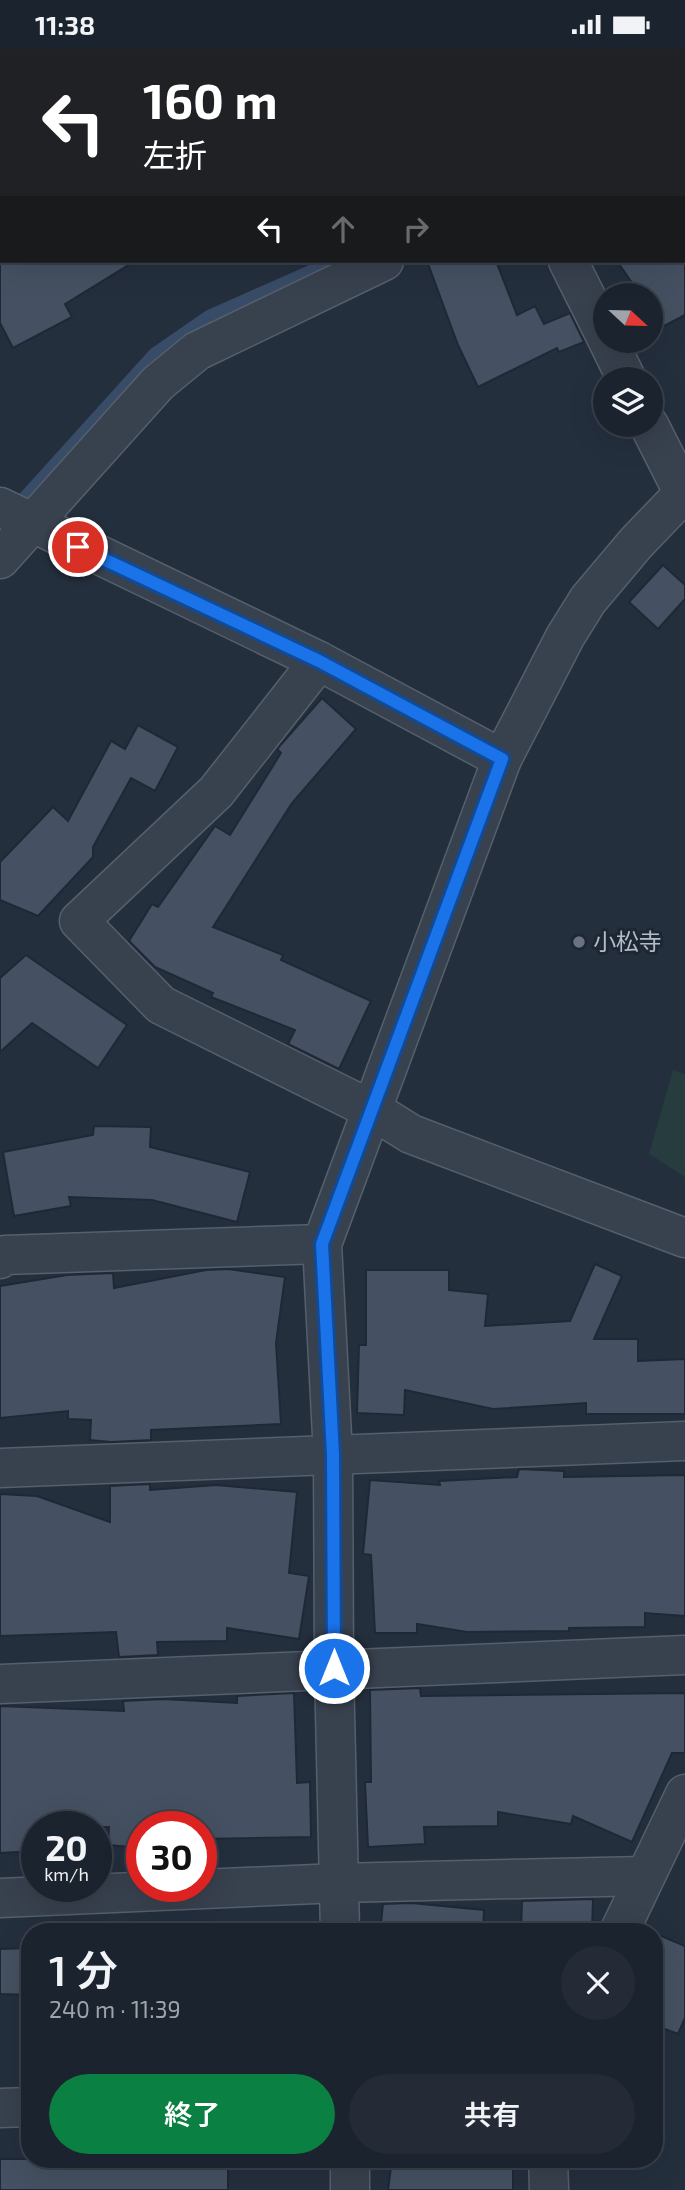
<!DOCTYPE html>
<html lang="ja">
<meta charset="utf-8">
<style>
:root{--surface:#1b232e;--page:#242b36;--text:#f1f3f6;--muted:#a0a4aa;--line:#39404a;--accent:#0b8043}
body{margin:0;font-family:"Exo 2","Noto Sans JP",sans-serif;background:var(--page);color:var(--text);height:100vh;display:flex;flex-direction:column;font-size:26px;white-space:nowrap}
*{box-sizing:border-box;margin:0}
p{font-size:23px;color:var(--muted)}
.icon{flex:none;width:38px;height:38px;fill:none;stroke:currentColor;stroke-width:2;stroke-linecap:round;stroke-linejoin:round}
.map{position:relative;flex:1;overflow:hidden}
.drawer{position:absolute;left:21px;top:1874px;width:642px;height:245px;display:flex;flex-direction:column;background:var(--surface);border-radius:28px;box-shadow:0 7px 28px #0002,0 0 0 2px var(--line)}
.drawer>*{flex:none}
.guide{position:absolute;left:0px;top:0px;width:686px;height:214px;box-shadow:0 7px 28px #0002,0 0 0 2px var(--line);background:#202124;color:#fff;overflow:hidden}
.needle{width:46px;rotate:112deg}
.fabs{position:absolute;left:593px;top:234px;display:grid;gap:14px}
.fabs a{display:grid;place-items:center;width:70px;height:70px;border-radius:50%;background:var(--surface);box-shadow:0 7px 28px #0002,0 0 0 2px var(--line);font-size:35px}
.speed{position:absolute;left:21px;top:1762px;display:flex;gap:14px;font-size:35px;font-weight:700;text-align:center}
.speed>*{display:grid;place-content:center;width:91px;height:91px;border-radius:50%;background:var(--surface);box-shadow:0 7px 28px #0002,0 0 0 2px var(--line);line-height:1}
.speed small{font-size:18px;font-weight:400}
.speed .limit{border:10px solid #d22;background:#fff;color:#111}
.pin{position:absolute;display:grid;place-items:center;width:60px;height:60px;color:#fff;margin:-30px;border:4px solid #fff;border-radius:50%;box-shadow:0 2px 7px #0007}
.me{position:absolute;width:77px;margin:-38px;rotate:0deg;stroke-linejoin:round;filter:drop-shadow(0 0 5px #0008)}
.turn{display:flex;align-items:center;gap:24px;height:147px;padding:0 28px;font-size:32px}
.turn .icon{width:91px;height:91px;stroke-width:2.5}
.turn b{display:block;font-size:49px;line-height:60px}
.lanes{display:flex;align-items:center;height:66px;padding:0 28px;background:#0003;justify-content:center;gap:35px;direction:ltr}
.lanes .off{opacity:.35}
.round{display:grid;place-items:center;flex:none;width:74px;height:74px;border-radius:37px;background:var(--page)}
.head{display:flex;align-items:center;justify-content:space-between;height:119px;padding:0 28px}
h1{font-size:42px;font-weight:600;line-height:52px}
.cta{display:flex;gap:14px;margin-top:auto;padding:14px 28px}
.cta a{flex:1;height:80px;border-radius:42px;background:var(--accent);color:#fff;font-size:28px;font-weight:600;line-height:80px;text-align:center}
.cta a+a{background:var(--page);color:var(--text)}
.status{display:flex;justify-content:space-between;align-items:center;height:49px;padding:0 35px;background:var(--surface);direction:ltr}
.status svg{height:19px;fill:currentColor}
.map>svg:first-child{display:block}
</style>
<div class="status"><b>11:38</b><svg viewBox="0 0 49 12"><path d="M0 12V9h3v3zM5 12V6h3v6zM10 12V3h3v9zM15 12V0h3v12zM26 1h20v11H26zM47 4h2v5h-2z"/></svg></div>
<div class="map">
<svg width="685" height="2141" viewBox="0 0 685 2141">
<rect width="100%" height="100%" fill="#242f3e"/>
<polygon fill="#263c3f" points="673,1021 685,1025 685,1128 649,1105"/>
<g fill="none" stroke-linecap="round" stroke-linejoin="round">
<g stroke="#394c67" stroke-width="12">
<polyline points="684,53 685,53"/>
<polyline points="13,461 154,305 209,267 333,212"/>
</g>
</g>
<g fill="#455162" stroke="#1f2835" stroke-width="2">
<polygon points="0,212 135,212 65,255 72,268 13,299 0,274"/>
<polygon points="427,212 496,212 517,266 535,257 544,275 570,264 584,293 559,303 557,299 478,338 458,296"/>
<polygon points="617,212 685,212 685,266 651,284 651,247 641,247"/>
<polygon points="663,516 685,536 685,550 658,580 629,553"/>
<polygon points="322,649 356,680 292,754 213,878 283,906 281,911 371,952 339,1020 288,995 295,981 211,948 213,944 155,918 129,892 152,855 158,858 215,777 230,786 281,704 277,700"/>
<polygon points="138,676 178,698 155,742 131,729 93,798 93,808 38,867 0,851 0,813 53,758 68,772 111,692 125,700"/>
<polygon points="26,906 127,976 98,1019 32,974 0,1003 0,929"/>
<polygon points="94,1077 151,1078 150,1098 250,1123 237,1173 152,1151 69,1148 71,1157 14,1167 3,1103 93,1086"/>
<polygon points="595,1215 622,1227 594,1290 638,1290 638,1312 685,1310 685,1365 586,1365 586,1354 493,1360 405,1341 404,1366 357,1364 359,1296 366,1296 366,1221 449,1221 449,1241 488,1245 485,1277 570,1272"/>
<polygon points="228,1220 285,1228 276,1294 281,1375 151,1381 151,1391 111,1393 90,1391 91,1371 68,1370 68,1362 0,1369 0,1237 67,1226 113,1224 114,1239 206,1221"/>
<polygon points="519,1420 564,1422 564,1428 685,1426 685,1567 645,1564 645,1578 569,1579 569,1582 467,1583 417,1575 417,1584 375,1584 371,1506 363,1505 370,1431 440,1436 439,1432 517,1428"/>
<polygon points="150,1435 150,1441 216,1436 297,1443 289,1524 309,1527 299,1590 227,1579 227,1592 157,1593 158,1606 119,1608 116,1583 0,1587 0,1445 37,1447 110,1473 110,1437"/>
<polygon points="420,1639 421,1647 685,1644 685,1704 672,1704 632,1793 573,1767 571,1775 498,1763 498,1777 424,1778 425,1795 368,1798 365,1733 371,1733 370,1641"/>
<polygon points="294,1644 297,1734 310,1733 311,1788 201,1790 201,1778 142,1778 142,1799 108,1796 109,1778 37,1778 37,1802 0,1804 0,1657 124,1662 123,1652 163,1650 237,1654 237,1647"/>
<polygon points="593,1850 592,1883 521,1883 522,1852"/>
<polygon points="411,1854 484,1861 483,1883 380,1883 383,1855"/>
<polygon points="654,1884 685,1897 685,1969 678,1985 654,1976"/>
<polygon points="30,1899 30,1946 0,1945 0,1900"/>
<rect x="0" y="2110" width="228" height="31"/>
<polygon points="392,2110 513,2110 513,2141 388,2141"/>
</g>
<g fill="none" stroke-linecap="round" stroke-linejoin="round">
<g stroke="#565f6c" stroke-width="41">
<g id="minor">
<polyline points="303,0 303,2"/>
<polyline points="644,0 645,2"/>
<polyline points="225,2 228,0"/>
<polyline points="684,84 685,84"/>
<polyline points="0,150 2,149"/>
<polyline points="568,212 606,288"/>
<polyline points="608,292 627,331"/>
<polyline points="649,376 685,447"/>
<polyline points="0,458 319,612 502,710"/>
<polyline points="0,510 158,334 197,302 384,212"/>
<polyline points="319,612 216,743 79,872 161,956 374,1062 411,1085 685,1189"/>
<polyline points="0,1210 5,1206 322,1195"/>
<polyline points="0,1419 685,1392"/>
<polyline points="0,1635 685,1606"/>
<polyline points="0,1849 338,1834 645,1827"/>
<polyline points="340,1883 334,1619 333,1406 322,1195 502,710 565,588 588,551 636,494 685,443"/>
<polyline points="619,1883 685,1745"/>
<polyline points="0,2059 30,2058"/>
<polyline points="350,2110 350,2141"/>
<polyline points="548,2110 549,2141"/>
</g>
</g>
<use href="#minor" stroke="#38414e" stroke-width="38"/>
</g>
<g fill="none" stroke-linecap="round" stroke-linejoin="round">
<g stroke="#114b97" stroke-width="18">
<polyline id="route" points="78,498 319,612 502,710 322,1195 333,1406 334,1619"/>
</g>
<use href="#route" stroke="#1a73e8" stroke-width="12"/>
</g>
<circle fill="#6b7280" stroke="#1d2633" stroke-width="2.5" cx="579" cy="893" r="7"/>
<g text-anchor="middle" stroke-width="6" stroke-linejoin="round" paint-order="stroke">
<g font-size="23" fill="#b4bcc9" stroke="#1d2633" text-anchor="start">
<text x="593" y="901">小松寺</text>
</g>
</g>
</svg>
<div class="fabs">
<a><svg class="needle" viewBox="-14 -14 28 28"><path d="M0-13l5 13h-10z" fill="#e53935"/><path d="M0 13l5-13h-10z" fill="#a0a4aa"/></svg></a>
<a><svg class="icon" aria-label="layers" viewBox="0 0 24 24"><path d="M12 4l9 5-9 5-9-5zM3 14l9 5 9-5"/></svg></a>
</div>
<div class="speed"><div>20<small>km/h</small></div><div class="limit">30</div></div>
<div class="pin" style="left:78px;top:498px;background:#d93025"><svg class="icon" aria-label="arrive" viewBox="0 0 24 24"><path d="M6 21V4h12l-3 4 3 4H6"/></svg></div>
<svg class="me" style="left:334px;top:1619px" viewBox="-20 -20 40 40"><circle r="17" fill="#1a73e8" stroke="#fff" stroke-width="3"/><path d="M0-11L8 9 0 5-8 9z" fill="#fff"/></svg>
<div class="guide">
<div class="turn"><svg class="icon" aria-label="left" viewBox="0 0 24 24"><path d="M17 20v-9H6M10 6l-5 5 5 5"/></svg><div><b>160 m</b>左折</div></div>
<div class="lanes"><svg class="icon" aria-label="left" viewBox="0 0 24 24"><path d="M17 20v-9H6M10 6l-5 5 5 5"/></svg><svg class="icon off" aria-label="ahead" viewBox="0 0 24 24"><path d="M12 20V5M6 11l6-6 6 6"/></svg><svg class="icon off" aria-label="right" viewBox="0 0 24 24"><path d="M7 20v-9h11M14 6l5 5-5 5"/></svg></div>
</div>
<section class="drawer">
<div class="head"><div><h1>1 分</h1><p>240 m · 11:39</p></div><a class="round"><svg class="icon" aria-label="close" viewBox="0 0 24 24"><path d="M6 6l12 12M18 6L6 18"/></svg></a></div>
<div class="cta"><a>終了</a><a>共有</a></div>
</section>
</div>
